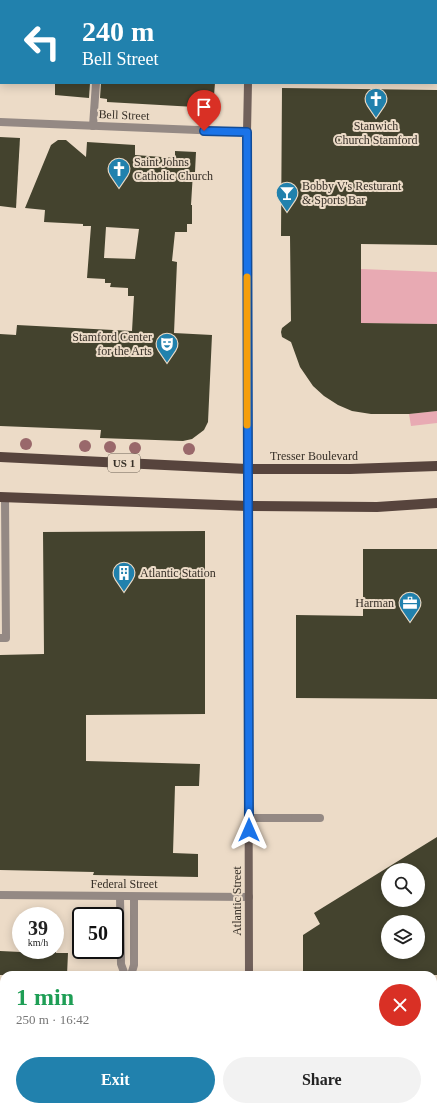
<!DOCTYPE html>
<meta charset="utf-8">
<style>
:root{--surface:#fff;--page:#f2f2f2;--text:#222;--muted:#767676;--accent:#2181ad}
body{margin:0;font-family:"Times New Roman",serif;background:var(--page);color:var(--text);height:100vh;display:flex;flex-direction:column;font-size:15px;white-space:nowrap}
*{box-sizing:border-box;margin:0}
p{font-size:13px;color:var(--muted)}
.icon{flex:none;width:22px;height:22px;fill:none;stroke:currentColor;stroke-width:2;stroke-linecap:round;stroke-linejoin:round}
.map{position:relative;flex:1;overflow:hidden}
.sheet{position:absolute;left:0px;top:971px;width:437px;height:140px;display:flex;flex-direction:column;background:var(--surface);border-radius:12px 12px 0 0;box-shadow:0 2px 10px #0003}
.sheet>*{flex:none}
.banner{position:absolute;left:0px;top:0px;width:437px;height:84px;box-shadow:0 2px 10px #0003;background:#2181ad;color:#fff;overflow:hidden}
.controls{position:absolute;left:381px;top:863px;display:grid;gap:8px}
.controls a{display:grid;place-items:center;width:44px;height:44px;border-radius:50%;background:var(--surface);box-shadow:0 2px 10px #0003;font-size:20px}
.speed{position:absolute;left:12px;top:907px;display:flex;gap:8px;font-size:20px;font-weight:700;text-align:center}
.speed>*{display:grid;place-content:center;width:52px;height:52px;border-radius:50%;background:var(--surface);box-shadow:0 2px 10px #0003;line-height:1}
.speed small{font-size:10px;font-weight:400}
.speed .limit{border:2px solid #111;border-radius:6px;background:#fff;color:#111}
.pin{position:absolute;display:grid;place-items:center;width:34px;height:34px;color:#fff;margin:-41px -17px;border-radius:50% 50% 50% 0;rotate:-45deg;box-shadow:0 0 4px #0007}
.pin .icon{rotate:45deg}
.me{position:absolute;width:44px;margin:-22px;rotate:0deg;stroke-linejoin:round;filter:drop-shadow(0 0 3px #0008)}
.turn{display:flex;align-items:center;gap:14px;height:84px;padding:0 16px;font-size:18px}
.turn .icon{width:52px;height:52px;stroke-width:2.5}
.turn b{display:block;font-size:28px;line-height:34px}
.round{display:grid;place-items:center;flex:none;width:42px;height:42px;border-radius:21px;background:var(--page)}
.summary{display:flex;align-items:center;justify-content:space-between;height:68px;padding:0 16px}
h1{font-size:24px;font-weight:700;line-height:30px;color:#1e9e55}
.primary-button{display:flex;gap:8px;margin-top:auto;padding:8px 16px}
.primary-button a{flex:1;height:46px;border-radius:24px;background:var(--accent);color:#fff;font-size:16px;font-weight:700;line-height:46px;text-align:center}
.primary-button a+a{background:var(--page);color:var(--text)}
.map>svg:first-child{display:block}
</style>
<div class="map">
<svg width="437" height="1111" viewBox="0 0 437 1111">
<rect width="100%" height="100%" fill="#ecdbc7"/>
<g fill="#e8aab3">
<polygon points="361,269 437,272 437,324 361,323"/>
<polygon points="437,411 437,423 411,426 409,414"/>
</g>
<g fill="#44432e" fill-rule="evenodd">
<polygon points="55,83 90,83 89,98 55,95"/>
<polygon points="101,83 215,83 213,108 107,102 107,99 100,98"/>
<polygon points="282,88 437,90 437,245 361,244 361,323 437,324 437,411 409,414 371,414 352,411 338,405 324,396 313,386 300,367 291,342 282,337 281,332 282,328 291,321 290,236 281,236"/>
<polygon points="0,137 20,138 16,208 0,206"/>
<path d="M58,140H66L86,157L87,142L135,145V155L175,158V151L196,152L195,172H193L191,205H192V224H187V232H175L172,261L177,262L174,333L212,335L208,422L204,430L192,439L183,441L100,438L101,430L0,426V334L16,335L17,325L132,331L134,296H128V288L110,287L111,283H105V279L87,278L91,226H83V224L44,222L45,210L25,208L51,145ZM106,227L139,229L135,259L104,258Z"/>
<polygon points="205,531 205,714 86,715 86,761 200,764 199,786 175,786 173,853 198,854 198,877 93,875 94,872 0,870 0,655 44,654 43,532"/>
<polygon points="363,549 437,549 437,699 296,698 296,615 363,616"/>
<path d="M437,837V975H303V935L320,924L314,913ZM388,870H418V900H388ZM388,922H418V952H388Z"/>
<polygon points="21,950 56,950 56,953 68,953 67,975 0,975 0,951 21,952"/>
</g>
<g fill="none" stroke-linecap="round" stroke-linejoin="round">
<g stroke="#948984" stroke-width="8">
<polyline points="101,1 101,0"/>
<polyline points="93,126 96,83"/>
<polyline points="0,638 6,638 5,497"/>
<polyline points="249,818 293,818"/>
<polyline points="295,818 320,818"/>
<polyline points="120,896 121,964 125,975"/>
<polyline points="131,975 134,965 134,897"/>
<polyline points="109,1111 109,1107"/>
<polyline points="161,1111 163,1107"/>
</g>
<g stroke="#948984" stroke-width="8">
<polyline points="0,122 247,132"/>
<polyline points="0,895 249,897"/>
</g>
<g stroke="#70605a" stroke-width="8">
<polyline points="249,1 250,0"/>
<polyline points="248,83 247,132 249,975"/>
<polyline points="433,1086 437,1083"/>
<polyline points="253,1107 253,1111"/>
<polyline points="393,1111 399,1107"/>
</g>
<g stroke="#57443d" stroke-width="10">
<polyline points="0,457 247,469 350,469 437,466"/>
<polyline points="0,497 248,506 377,507 437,503"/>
</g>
</g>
<g fill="#99686b">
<circle cx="26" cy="444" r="6"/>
<circle cx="85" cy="446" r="6"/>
<circle cx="110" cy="447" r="6"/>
<circle cx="135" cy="448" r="6"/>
<circle cx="189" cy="449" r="6"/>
</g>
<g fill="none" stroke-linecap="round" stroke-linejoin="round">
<g stroke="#114b97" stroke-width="10">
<polyline id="route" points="204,131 247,132 249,830"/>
</g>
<use href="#route" stroke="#1a73e8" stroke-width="7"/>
<polyline stroke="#f59e0b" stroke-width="7" points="247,277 247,425"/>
</g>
<defs>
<g id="church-pin" transform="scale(1.15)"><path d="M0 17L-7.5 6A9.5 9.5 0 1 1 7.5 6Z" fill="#2181ad" stroke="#ecdbc7"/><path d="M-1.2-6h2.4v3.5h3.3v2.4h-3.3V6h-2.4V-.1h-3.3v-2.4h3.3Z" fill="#fff"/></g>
<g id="bar-pin" transform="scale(1.15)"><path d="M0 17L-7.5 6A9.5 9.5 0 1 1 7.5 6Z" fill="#2181ad" stroke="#ecdbc7"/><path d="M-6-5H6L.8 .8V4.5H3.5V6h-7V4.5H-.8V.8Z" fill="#fff"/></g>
<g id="theatre-pin" transform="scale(1.15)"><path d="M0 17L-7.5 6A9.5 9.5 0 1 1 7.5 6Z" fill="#2181ad" stroke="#ecdbc7"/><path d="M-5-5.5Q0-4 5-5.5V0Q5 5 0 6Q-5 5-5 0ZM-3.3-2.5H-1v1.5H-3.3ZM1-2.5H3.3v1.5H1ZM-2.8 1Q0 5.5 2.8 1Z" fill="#fff"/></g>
<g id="building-pin" transform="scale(1.15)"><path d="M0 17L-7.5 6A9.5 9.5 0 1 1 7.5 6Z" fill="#2181ad" stroke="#ecdbc7"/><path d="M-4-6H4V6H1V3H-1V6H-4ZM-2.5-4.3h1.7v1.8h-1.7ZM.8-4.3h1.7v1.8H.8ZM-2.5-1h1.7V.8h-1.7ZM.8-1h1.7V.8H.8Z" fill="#fff"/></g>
<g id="office-pin" transform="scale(1.15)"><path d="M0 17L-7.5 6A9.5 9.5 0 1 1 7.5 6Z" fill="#2181ad" stroke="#ecdbc7"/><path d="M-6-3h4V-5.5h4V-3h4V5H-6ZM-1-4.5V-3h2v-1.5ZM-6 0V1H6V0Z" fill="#fff"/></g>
</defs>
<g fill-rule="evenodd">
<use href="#church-pin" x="376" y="99"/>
<use href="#church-pin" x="119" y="169"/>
<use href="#bar-pin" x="287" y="193"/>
<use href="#theatre-pin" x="167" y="344"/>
<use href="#building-pin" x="124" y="573"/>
<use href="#office-pin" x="410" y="603"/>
</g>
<g text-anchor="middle" stroke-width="4" stroke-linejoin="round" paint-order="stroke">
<rect fill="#ecdbc7" stroke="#6d6357" stroke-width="1" x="108" y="454" width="32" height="18" rx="3"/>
<g font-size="11" font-weight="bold" fill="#362f27">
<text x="124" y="467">US 1</text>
</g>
<g font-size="12" fill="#362f27" stroke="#ecdbc7">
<text transform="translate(124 115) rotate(2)" y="4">Bell Street</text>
<text x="314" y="460">Tresser Boulevard</text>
<text x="124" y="888">Federal Street</text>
<text transform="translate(237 901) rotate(-90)" y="4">Atlantic Street</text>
</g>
<g font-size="12" fill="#362f27" stroke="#ecdbc7" text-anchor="start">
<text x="376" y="130" text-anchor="middle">Stanwich<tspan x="376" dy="14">Church Stamford</tspan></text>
<text x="134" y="166">Saint Johns<tspan x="134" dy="14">Catholic Church</tspan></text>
<text x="302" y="190">Bobby V's Resturant<tspan x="302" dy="14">&amp; Sports Bar</tspan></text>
<text x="152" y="341" text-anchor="end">Stamford Center<tspan x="152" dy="14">for the Arts</tspan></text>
<text x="140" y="577">Atlantic Station</text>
<text x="394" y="607" text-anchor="end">Harman</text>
</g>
</g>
</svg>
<div class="controls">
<a><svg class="icon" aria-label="search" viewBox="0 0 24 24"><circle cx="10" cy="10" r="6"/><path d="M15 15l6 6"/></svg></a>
<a><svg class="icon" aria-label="layers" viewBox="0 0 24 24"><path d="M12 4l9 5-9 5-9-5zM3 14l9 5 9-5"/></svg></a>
</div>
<div class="speed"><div>39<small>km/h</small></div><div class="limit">50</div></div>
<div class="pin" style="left:204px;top:131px;background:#d93025"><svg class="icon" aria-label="arrive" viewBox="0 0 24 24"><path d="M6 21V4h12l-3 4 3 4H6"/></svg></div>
<svg class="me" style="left:249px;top:830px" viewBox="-20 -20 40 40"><path d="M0-17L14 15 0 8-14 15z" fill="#1a73e8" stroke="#fff" stroke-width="4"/></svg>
<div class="banner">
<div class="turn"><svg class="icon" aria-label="left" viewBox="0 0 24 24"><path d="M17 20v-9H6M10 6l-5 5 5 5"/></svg><div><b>240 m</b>Bell Street</div></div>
</div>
<section class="sheet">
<div class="summary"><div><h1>1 min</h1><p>250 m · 16:42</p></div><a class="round" style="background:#d93025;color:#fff"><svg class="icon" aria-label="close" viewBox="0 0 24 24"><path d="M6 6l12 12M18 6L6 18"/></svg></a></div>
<div class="primary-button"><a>Exit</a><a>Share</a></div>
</section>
</div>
